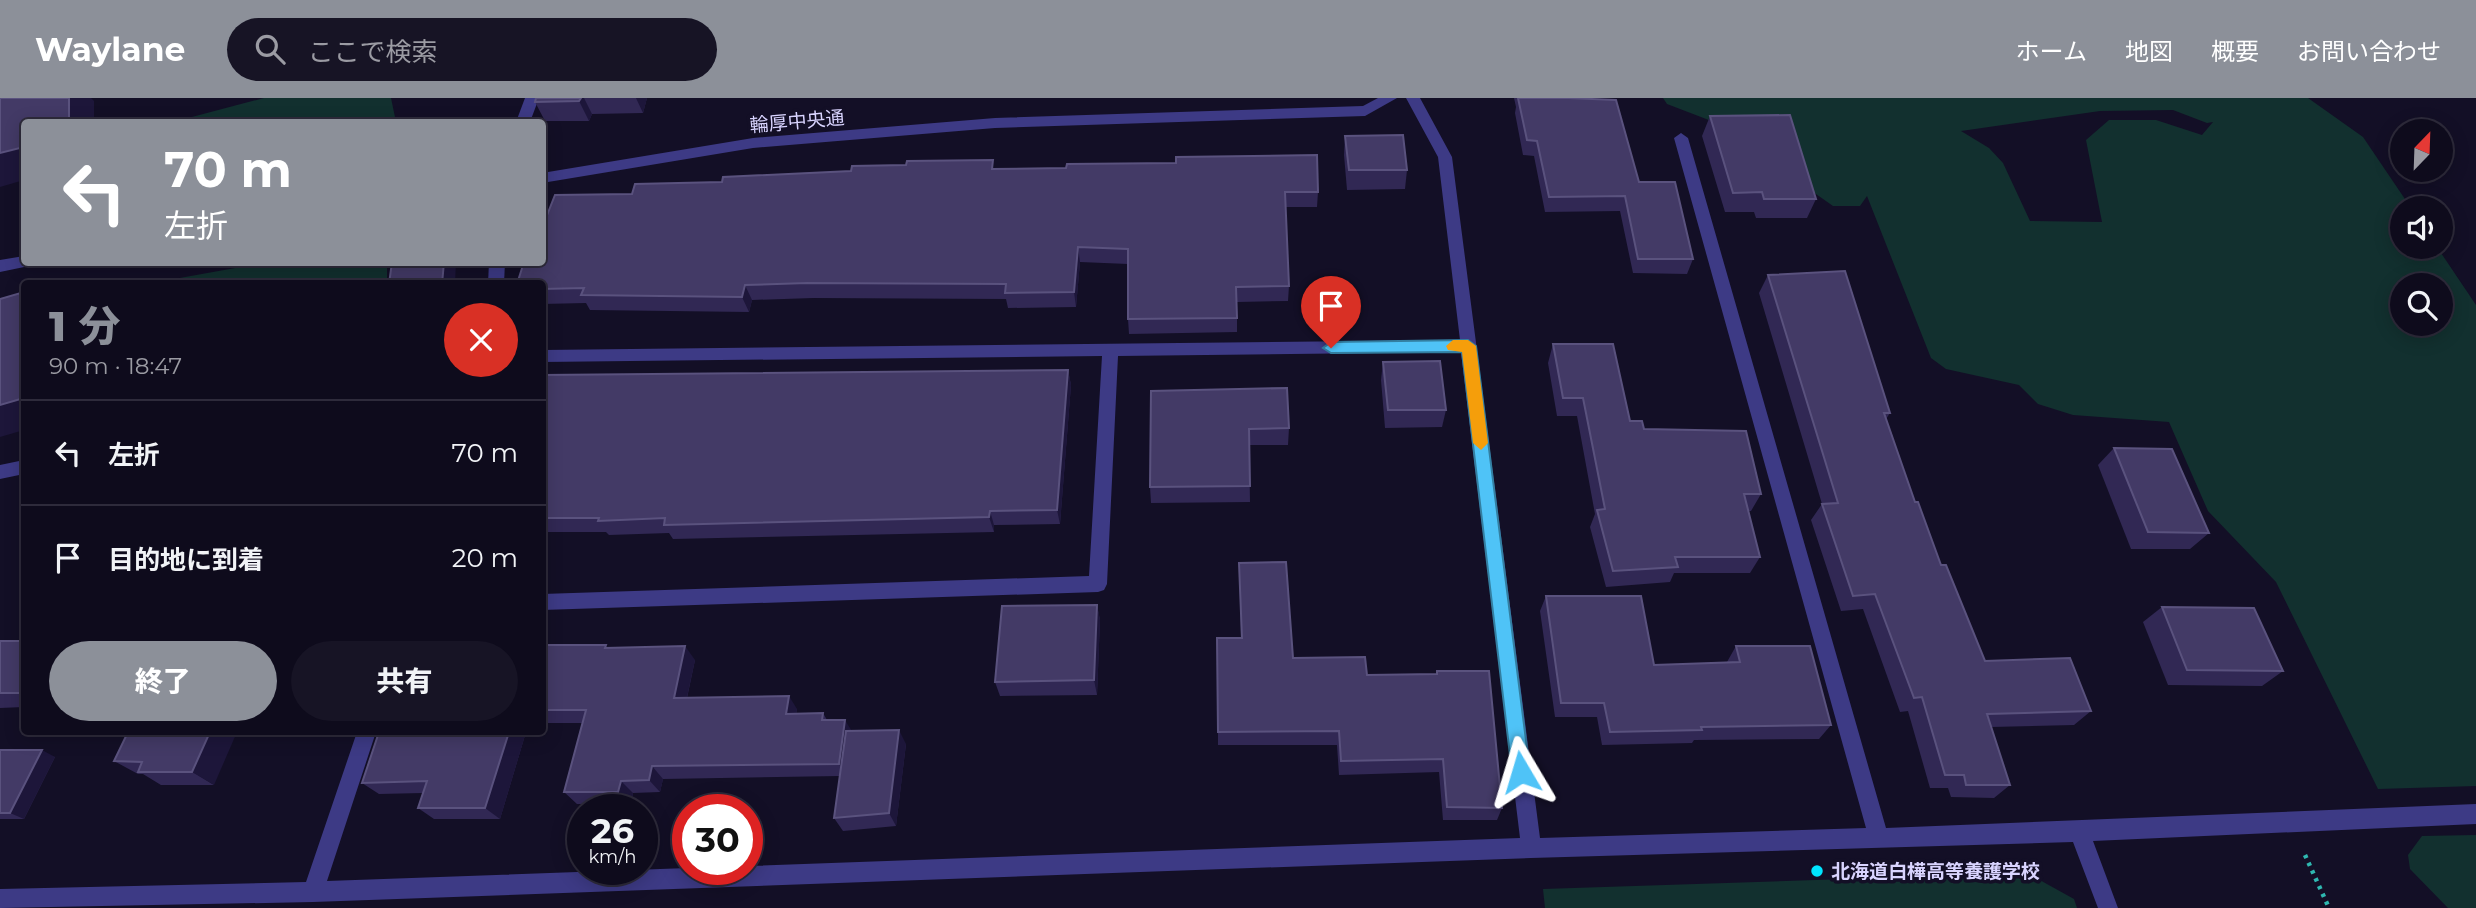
<!DOCTYPE html>
<html lang="ja">
<meta charset="utf-8">
<style>
:root{--surface:#0e0b1c;--page:#171425;--text:#f1f3f6;--muted:#9b9ba3;--line:#2e2b3b;--accent:#8c9099}
body{margin:0;font-family:Montserrat,"Noto Sans JP",sans-serif;background:var(--page);color:var(--text);height:100vh;display:flex;flex-direction:column;font-size:26px;white-space:nowrap}
*{box-sizing:border-box;margin:0}
p{font-size:23px;color:var(--muted)}
.icon{flex:none;width:38px;height:38px;fill:none;stroke:currentColor;stroke-width:2;stroke-linecap:round;stroke-linejoin:round}
.map{position:relative;flex:1;overflow:hidden}
.details{position:absolute;left:21px;top:182px;width:525px;height:455px;display:flex;flex-direction:column;background:var(--surface);border-radius:7px;box-shadow:0 4px 18px #0003,0 0 0 2px var(--line)}
.details>*{flex:none}
.hud{position:absolute;left:21px;top:21px;width:525px;height:147px;border-radius:7px;box-shadow:0 4px 18px #0003,0 0 0 2px var(--line);background:#8c9099;color:#fff;overflow:hidden}
.needle{width:46px;rotate:23deg}
.controls{position:absolute;left:2390px;top:21px;display:grid;gap:14px}
.controls a{display:grid;place-items:center;width:63px;height:63px;border-radius:50%;background:var(--surface);box-shadow:0 4px 18px #0003,0 0 0 2px var(--line);font-size:35px}
.speed{position:absolute;left:567px;top:696px;display:flex;gap:14px;font-size:35px;font-weight:700;text-align:center}
.speed>*{display:grid;place-content:center;width:91px;height:91px;border-radius:50%;background:var(--surface);box-shadow:0 4px 18px #0003,0 0 0 2px var(--line);line-height:1}
.speed small{font-size:18px;font-weight:400}
.speed .limit{border:10px solid #d22;background:#fff;color:#111}
.pin{position:absolute;display:grid;place-items:center;width:60px;height:60px;color:#fff;margin:-72px -30px;border-radius:50% 50% 50% 0;rotate:-45deg;box-shadow:0 0 7px #0007}
.pin .icon{rotate:45deg}
.me{position:absolute;width:77px;margin:-38px;rotate:353deg;stroke-linejoin:round;filter:drop-shadow(0 0 5px #0008)}
.turn{display:flex;align-items:center;gap:24px;height:147px;padding:0 28px;font-size:32px}
.turn .icon{width:91px;height:91px;stroke-width:2.5}
.turn b{display:block;font-size:49px;line-height:60px}
.round{display:grid;place-items:center;flex:none;width:74px;height:74px;border-radius:37px;background:var(--page)}
.head{display:flex;align-items:center;justify-content:space-between;height:119px;padding:0 28px}
h1{font-size:42px;font-weight:800;line-height:52px;color:var(--accent)}
.action{display:flex;gap:14px;margin-top:auto;padding:14px 28px}
.action a{flex:1;height:80px;border-radius:42px;background:var(--accent);color:#fff;font-size:28px;font-weight:800;line-height:80px;text-align:center}
.action a+a{background:var(--page);color:var(--text)}
ul{padding:0;list-style:none}
li{display:flex;align-items:center;gap:21px;height:105px;padding:0 28px;border-top:2px solid var(--line)}
li div{flex:1}
li b{display:block;font-size:26px}
li em{font-style:normal}
header{display:flex;align-items:center;gap:42px;box-sizing:border-box;height:98px;padding:0 35px;background:var(--accent);color:#fff}
header strong{font-size:33px}
nav{display:flex;gap:38px;margin-inline-start:auto;font-size:24px}
.search{width:490px;height:63px;background:var(--page);display:flex;align-items:center;gap:18px;box-sizing:border-box;padding:0 24px;border-radius:38px;color:var(--muted);font-size:26px}
.map>svg:first-child{display:block}
</style>
<header>
<strong>Waylane</strong>
<div class="search"><svg class="icon" aria-label="search" viewBox="0 0 24 24"><circle cx="10" cy="10" r="6"/><path d="M15 15l6 6"/></svg>ここで検索</div>
<nav><a>ホーム</a><a>地図</a><a>概要</a><a>お問い合わせ</a></nav>
</header>
<div class="map">
<svg width="2476" height="810" viewBox="0 0 2476 810">
<rect width="100%" height="100%" fill="#130f26"/>
<g fill="#12302f" fill-rule="evenodd">
<polygon points="264,0 391,0 396,24 173,24"/>
<path d="M1663,0H2308L2363,39L2411,110H2403V149H2437L2476,207V688L2378,691L2276,484L2208,413L2169,324L2073,317L2038,306L2019,287L1946,271L1931,260L1867,98L1860,108H1833L1714,24L1667,6ZM2173,12L2207,25L2213,24L2202,37L2156,22H2109L2086,42L2102,124L2030,123L2003,65L1989,50L1961,33L2100,13ZM2403,187H2441V226H2403Z"/>
<polygon points="269,164 387,165 387,185 152,185"/>
<polygon points="2476,737 2476,810 2448,810 2410,771 2408,757 2422,738"/>
<polygon points="2027,775 2074,801 2077,810 1545,810 1543,791"/>
</g>
<g fill="none" stroke-linecap="round" stroke-linejoin="round">
<polyline stroke="#2fb8b0" stroke-width="4.5" stroke-dasharray="3.5 5" stroke-linecap="butt" points="2305,757 2329,810"/>
<g fill="#3d3a85" fill-rule="evenodd">
<polygon points="525,0 539,0 530,24 516,24"/>
<polygon points="1378,0 1397,0 1365,18 995,30 753,50 542,85 542,75 753,40 995,20 1363,8"/>
<polygon points="1406,0 1420,0 1452,59 1540,740 1866,730 1674,40 1681,35 1688,40 1886,730 2476,706 2476,726 2093,743 2118,810 2098,810 2073,744 1531,760 313,804 0,810 0,791 306,784 357,634 376,634 327,783 688,770 747,772 747,768 1520,740 1461,254 1118,258 1107,486 1104,492 1098,494 542,512 542,496 1089,478 1102,258 542,264 542,252 1460,242 1438,59"/>
<polygon points="24,158 24,164 31,164 29,168 0,174 0,162"/>
<polygon points="489,164 505,164 504,186 488,186"/>
<polygon points="24,362 24,376 0,381 0,367"/>
</g>
</g>
<g fill="#312854">
<polygon points="536,0 647,0 643,15 592,16 589,23 545,23 535,4"/>
<polygon points="1514,0 1568,0 1639,84 1693,161 1687,176 1633,175 1620,113 1545,114 1534,58 1523,57 1515,15 1516,9"/>
<polygon points="1710,18 1816,101 1807,120 1756,120 1754,114 1725,114 1702,38"/>
<polygon points="1345,38 1407,72 1405,91 1347,92 1344,57"/>
<polygon points="995,71 1318,94 1317,109 1285,109 1289,188 1288,203 1237,204 1237,234 1129,236 1128,221 1128,166 1080,164 1076,209 1008,210 1006,201 813,200 752,202 749,214 590,212 586,205 542,206 542,186 632,96 722,84"/>
<polygon points="1768,177 1890,315 1886,321 1915,404 1941,467 1985,563 2091,613 2074,627 1991,629 2010,687 1994,700 1951,699 1948,690 1930,690 1908,613 1900,614 1863,511 1841,513 1811,422 1822,406 1759,195"/>
<polygon points="1553,246 1630,323 1761,396 1751,413 1748,413 1760,459 1750,475 1674,475 1670,484 1606,489 1590,429 1595,416 1577,318 1557,318 1548,265"/>
<polygon points="1383,264 1446,312 1442,329 1385,330 1381,282"/>
<polygon points="1068,272 1071,287 1060,426 994,427 994,434 673,441 669,435 609,437 606,434 542,434 542,277"/>
<polygon points="1151,293 1289,330 1288,347 1249,347 1250,404 1151,405 1150,389"/>
<polygon points="2114,350 2209,435 2190,451 2131,451 2098,367"/>
<polygon points="1239,465 1293,560 1367,577 1436,576 1437,573 1502,710 1497,722 1443,722 1439,674 1339,677 1337,647 1218,647 1218,634 1241,540"/>
<polygon points="1546,498 1654,567 1727,564 1736,548 1831,627 1819,641 1694,642 1692,645 1602,647 1597,619 1555,619 1540,513"/>
<polygon points="1097,507 1100,522 1097,597 1000,598 995,584"/>
<polygon points="2162,509 2283,573 2262,588 2168,587 2143,524"/>
<polygon points="0,543 24,543 24,609 0,610"/>
<polygon points="542,547 608,550 695,562 687,600 797,611 796,616 823,615 827,622 852,633 906,646 896,728 843,733 834,720 840,678 663,681 660,694 633,695 631,706 577,706 564,694 582,625 542,625"/>
<polygon points="128,634 214,687 161,687 143,676 138,676 114,663"/>
<polygon points="526,634 500,721 434,721 418,710 423,695 379,696 362,685"/>
<polygon points="0,652 55,659 24,721 0,721"/>
</g>
<g fill="#1d163a">
<polygon points="69,0 91,0 94,3 94,24 55,24"/>
<polygon points="581,0 584,0 592,16 589,23 579,3"/>
<polygon points="636,0 647,0 643,15"/>
<polygon points="24,49 24,82 0,89 0,55"/>
<polygon points="1078,149 1080,164 1076,209 1074,194"/>
<polygon points="444,164 456,164 455,186 442,186"/>
<polygon points="745,187 752,202 749,214 742,199"/>
<polygon points="1068,272 1071,287 1060,426 1057,412"/>
<polygon points="24,300 24,332 0,339 0,307"/>
<polygon points="990,413 994,427 994,434 989,419"/>
<polygon points="1097,507 1100,522 1097,597 1094,582"/>
<polygon points="685,548 695,562 684,613 674,600"/>
<polygon points="789,598 797,611 794,629 786,616"/>
<polygon points="845,622 853,635 846,678 839,666"/>
<polygon points="899,632 906,646 896,728 889,715"/>
<polygon points="210,634 237,634 214,687 192,674"/>
<polygon points="509,634 526,634 500,721 485,710"/>
<polygon points="42,652 55,659 24,721 10,715"/>
<polygon points="652,668 663,681 660,694 649,682"/>
<polygon points="621,683 633,695 631,706 618,694"/>
</g>
<g fill="#433a66" stroke="#5a527e" stroke-width="2">
<polygon points="0,0 69,0 69,20 55,24 24,24 24,49 0,55"/>
<polygon points="536,0 581,0 579,3 535,4"/>
<polygon points="1518,0 1568,0 1616,2 1639,84 1675,84 1693,161 1638,161 1625,98 1549,99 1537,43 1527,42"/>
<polygon points="1790,17 1816,101 1764,101 1762,94 1733,95 1710,18"/>
<polygon points="1403,37 1407,72 1349,72 1345,38"/>
<polygon points="1317,57 1318,94 1285,94 1289,188 1236,189 1237,220 1128,221 1128,151 1078,149 1074,194 1005,195 1006,186 807,185 745,187 742,199 581,197 584,190 542,191 542,186 517,186 524,164 542,164 542,130 555,97 632,96 635,86 722,84 723,79 851,73 852,68 906,67 907,63 993,62 992,71 1066,70 1067,66 1176,65 1176,59"/>
<polygon points="392,164 444,164 442,186 389,186"/>
<polygon points="1845,173 1890,315 1884,315 1915,404 1918,404 1941,467 1946,467 1985,563 2070,560 2091,613 1987,616 2010,687 1966,687 1964,677 1945,677 1922,599 1914,600 1875,496 1853,498 1822,406 1838,405 1768,177"/>
<polygon points="24,194 24,300 0,307 0,201"/>
<polygon points="1553,246 1613,246 1630,323 1642,323 1644,331 1746,333 1761,396 1744,396 1760,459 1675,459 1678,469 1613,473 1597,412 1605,411 1583,300 1563,300"/>
<polygon points="1440,263 1446,312 1388,312 1383,264"/>
<polygon points="1068,272 1057,412 990,413 989,419 664,427 665,420 598,423 599,420 542,420 542,277"/>
<polygon points="1287,290 1289,330 1249,331 1250,388 1150,389 1151,293"/>
<polygon points="2114,350 2172,351 2209,435 2148,434"/>
<polygon points="1286,464 1293,560 1365,559 1367,577 1437,576 1437,573 1489,573 1502,710 1447,709 1443,661 1341,663 1339,633 1218,634 1217,540 1242,540 1239,465"/>
<polygon points="1546,498 1641,498 1654,567 1740,564 1736,548 1810,548 1831,627 1701,629 1702,632 1610,634 1604,605 1561,605"/>
<polygon points="1097,507 1094,582 995,584 1002,508"/>
<polygon points="2162,509 2254,510 2283,573 2187,572"/>
<rect x="0" y="543" width="24" height="52"/>
<polygon points="542,547 606,547 605,550 685,548 674,600 789,598 786,616 823,615 822,622 845,622 839,666 652,668 649,682 621,683 618,694 564,694 586,612 542,612"/>
<polygon points="899,632 889,715 834,720 846,633"/>
<polygon points="128,634 210,634 192,674 138,674 142,664 114,663"/>
<polygon points="379,634 509,634 485,710 418,710 427,683 362,685"/>
<polygon points="0,652 42,652 10,715 0,715"/>
</g>
<polygon fill="#4fc3f7" stroke="#337fa1" stroke-width="2" points="1468,242 1476,248 1530,674 1528,680 1521,683 1515,680 1512,674 1462,254 1331,255 1323,250 1331,244"/>
<polygon fill="#f59e0b" points="1453,242 1468,242 1476,248 1488,345 1481,352 1473,345 1462,254 1448,252 1446,248"/>
<circle fill="#00e5ff" stroke="#130f26" stroke-width="2.5" cx="1817" cy="773" r="7"/>
<g text-anchor="middle" stroke-width="7" stroke-linejoin="round" paint-order="stroke">
<g font-size="19" fill="#d9d4ff" stroke="#130f26">
<text transform="translate(797 23) rotate(-5)" y="7">輪厚中央通</text>
</g>
<g font-size="19" font-weight="bold" fill="#d9d4ff" stroke="#130f26" text-anchor="start">
<text x="1831" y="780">北海道白樺高等養護学校</text>
</g>
</g>
</svg>
<div class="controls">
<a><svg class="needle" viewBox="-14 -14 28 28"><path d="M0-13l5 13h-10z" fill="#e53935"/><path d="M0 13l5-13h-10z" fill="#9b9ba3"/></svg></a>
<a><svg class="icon" aria-label="sound" viewBox="0 0 24 24"><path d="M4 9h4l5-4v14l-5-4H4zM17 9q2 3 0 6"/></svg></a>
<a><svg class="icon" aria-label="search" viewBox="0 0 24 24"><circle cx="10" cy="10" r="6"/><path d="M15 15l6 6"/></svg></a>
</div>
<div class="speed"><div>26<small>km/h</small></div><div class="limit">30</div></div>
<div class="pin" style="left:1331px;top:250px;background:#d93025"><svg class="icon" aria-label="arrive" viewBox="0 0 24 24"><path d="M6 21V4h12l-3 4 3 4H6"/></svg></div>
<svg class="me" style="left:1521px;top:674px" viewBox="-20 -20 40 40"><path d="M0-17L14 15 0 8-14 15z" fill="#4fc3f7" stroke="#fff" stroke-width="4"/></svg>
<div class="hud">
<div class="turn"><svg class="icon" aria-label="left" viewBox="0 0 24 24"><path d="M17 20v-9H6M10 6l-5 5 5 5"/></svg><div><b>70 m</b>左折</div></div>
</div>
<section class="details">
<div class="head"><div><h1>1 分</h1><p>90 m · 18:47</p></div><a class="round" style="background:#d93025;color:#fff"><svg class="icon" aria-label="close" viewBox="0 0 24 24"><path d="M6 6l12 12M18 6L6 18"/></svg></a></div>
<ul>
<li><svg class="icon" aria-label="left" viewBox="0 0 24 24"><path d="M17 20v-9H6M10 6l-5 5 5 5"/></svg><div><b>左折</b></div><em>70 m</em></li>
<li><svg class="icon" aria-label="arrive" viewBox="0 0 24 24"><path d="M6 21V4h12l-3 4 3 4H6"/></svg><div><b>目的地に到着</b></div><em>20 m</em></li>
</ul>
<div class="action"><a>終了</a><a>共有</a></div>
</section>
</div>
